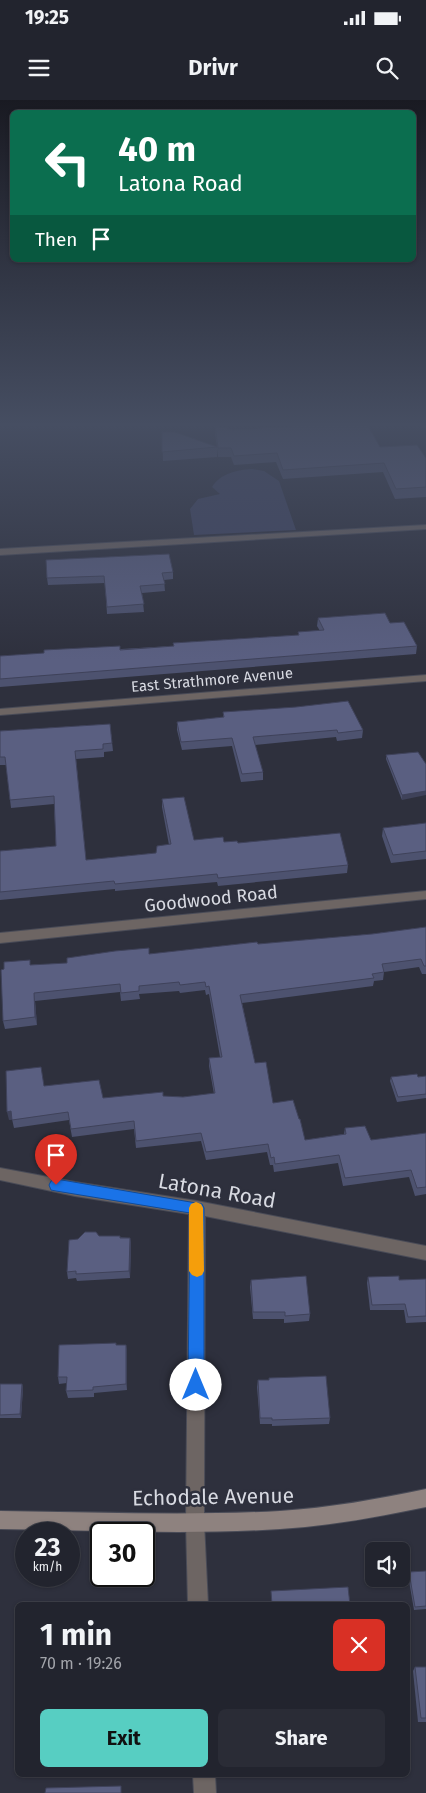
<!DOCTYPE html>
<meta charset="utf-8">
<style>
:root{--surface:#22242e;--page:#2a2c36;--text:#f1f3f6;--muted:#a2a4aa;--line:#3f414a;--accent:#57cec2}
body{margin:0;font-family:"Fira Sans",sans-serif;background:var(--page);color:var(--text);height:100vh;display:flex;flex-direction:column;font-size:19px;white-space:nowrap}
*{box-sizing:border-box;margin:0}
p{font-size:16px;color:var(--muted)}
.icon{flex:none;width:28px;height:28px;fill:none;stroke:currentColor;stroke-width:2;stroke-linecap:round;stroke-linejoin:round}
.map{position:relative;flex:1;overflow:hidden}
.sheet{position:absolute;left:15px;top:1502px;width:395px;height:175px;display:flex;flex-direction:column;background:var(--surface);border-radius:8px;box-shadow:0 1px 4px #0004,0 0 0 1px var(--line)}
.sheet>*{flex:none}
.top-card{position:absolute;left:10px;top:10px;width:406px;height:152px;border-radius:8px;box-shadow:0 1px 4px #0004,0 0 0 1px var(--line);background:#0b6e4f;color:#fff;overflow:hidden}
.controls{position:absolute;left:365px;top:1442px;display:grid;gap:10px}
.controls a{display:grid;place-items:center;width:45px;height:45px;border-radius:8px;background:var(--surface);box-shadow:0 1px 4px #0004,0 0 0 1px var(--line);font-size:25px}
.speed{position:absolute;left:15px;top:1422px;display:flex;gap:10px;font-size:25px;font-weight:700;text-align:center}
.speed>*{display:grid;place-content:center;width:65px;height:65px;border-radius:50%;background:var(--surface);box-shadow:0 1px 4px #0004,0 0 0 1px var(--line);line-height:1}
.speed small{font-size:12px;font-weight:400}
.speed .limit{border:2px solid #111;border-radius:8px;background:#fff;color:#111}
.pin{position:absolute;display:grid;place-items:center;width:42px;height:42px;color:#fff;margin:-51px -21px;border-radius:50% 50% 50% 0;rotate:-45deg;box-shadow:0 0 5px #0007}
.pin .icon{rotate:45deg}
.me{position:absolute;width:55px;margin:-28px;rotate:0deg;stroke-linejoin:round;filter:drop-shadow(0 0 4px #0008)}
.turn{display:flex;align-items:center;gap:18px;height:105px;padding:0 25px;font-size:22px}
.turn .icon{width:65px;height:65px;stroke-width:2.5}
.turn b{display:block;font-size:35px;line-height:42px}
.then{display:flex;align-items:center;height:48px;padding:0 25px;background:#0003;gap:10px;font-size:19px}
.round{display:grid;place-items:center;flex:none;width:52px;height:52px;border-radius:8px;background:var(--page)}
.summary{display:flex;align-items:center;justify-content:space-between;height:85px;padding:0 25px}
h1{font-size:30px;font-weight:700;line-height:38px}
.button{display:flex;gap:10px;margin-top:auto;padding:10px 25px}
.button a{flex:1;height:58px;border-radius:8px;background:var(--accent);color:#111;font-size:20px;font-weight:700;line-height:58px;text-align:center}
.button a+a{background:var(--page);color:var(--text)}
.status{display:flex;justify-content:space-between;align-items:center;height:35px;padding:0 25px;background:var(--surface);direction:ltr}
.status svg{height:14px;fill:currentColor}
header{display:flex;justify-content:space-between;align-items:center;height:65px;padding:0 25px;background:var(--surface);font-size:22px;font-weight:700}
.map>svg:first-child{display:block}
</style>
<div class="status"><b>19:25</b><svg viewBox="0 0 49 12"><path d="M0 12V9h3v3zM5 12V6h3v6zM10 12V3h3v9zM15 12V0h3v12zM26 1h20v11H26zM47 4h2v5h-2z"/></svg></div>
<header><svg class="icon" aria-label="menu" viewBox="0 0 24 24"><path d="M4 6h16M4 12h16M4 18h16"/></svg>Drivr<svg class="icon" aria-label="search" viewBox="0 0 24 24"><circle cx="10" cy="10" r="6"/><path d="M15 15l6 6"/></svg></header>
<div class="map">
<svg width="426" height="1693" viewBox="0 0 426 1693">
<rect width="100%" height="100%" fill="#2e303d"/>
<path fill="#3f4462" d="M252,369L264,371L279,381L296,430L194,435L190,409L198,399L220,394L212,387C221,373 237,370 252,369Z"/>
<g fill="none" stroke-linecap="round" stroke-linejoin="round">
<g stroke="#494b57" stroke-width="2">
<g id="minor">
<polygon points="422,323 426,323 426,327 423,327"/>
<polygon points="426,425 426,429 0,455 0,449"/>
<polygon points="426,575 426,581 0,615 0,609"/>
<polygon points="426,791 426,799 0,843 0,833"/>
<polygon points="0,1068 75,1082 197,1101 426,1146 426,1160 205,1116 204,1422 208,1505 188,1505 186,1422 189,1114 75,1096 0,1080"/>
<polygon points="193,1675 215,1675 216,1693 194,1693"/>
</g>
</g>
<g stroke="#494b57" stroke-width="2">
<path id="secondary" d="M426,1389V1407C378,1417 329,1426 280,1429C187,1435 93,1430 0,1429V1411C93,1412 187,1416 280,1411C329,1408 378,1399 426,1389Z"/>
</g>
<use href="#minor" fill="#6d6563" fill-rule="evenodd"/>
<use href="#secondary" fill="#8e827f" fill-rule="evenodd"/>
</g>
<g fill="#4d526f">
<polygon points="215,325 233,330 380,347 426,358 426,397 395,399 383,372 283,379 276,362 234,365 231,357 218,357 217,348 217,357 163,361 162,332 217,347 215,334"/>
<polygon points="173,472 173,479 164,480 165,491 142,493 144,512 107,514 105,483 48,485 47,478"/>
<polygon points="318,518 390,523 417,546 416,554 0,587 0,556 173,546 173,543 298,535 298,532 320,531 317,526"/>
<polygon points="223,612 363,630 362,638 337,641 336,637 255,645 263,672 263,680 241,682 232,646 182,650 177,630 177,622 223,617"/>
<polygon points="110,624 113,651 104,652 104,657 76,659 86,760 156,753 169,745 162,707 162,699 194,740 238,743 348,765 347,773 218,786 217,782 115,791 115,789 0,800 0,751 56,746 54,704 11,708 6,665 0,665 0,631"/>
<polygon points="386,655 426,664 402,700 386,659"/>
<polygon points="426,723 426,759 391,763 382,736 383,728"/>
<polygon points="426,827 426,874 422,874 419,867 384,872 383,880 374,881 373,886 242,903 255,963 273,1003 305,1040 344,1034 345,1028 371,1040 426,1033 426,1094 415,1096 409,1077 343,1086 338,1063 274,1072 273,1065 270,1065 267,1052 206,1060 201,1041 136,1048 134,1029 72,1037 69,1020 14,1028 12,1019 9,1020 44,986 103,998 163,996 183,997 214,994 209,966 209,958 220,957 209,894 206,895 205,890 180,893 179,891 139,894 140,899 121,901 120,892 35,901 37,925 5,929 3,921 4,869 31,865 67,863 149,854 372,834"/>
<polygon points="426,976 426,998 397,1002 390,981 391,977 418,977"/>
<polygon points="99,1136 130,1138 131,1145 130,1178 77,1181 76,1178 68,1179 67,1172 78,1139"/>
<polygon points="368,1177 399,1180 426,1179 426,1222 406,1223 404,1210 370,1210 367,1183"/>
<polygon points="251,1180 310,1214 309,1221 284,1223 284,1219 253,1219 250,1187"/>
<polygon points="116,1245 126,1245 127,1252 127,1290 94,1293 94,1297 68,1298 66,1291 67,1283 59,1284 58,1277"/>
<polygon points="258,1280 330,1318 329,1324 272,1326 272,1324 260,1324 257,1287"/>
<polygon points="0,1284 22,1284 23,1288 21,1318 0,1318"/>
<polygon points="426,1471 426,1509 414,1510 408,1475 409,1472"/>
<polygon points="415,1567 426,1567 426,1622 418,1622 413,1571"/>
</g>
<g fill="#3f425a">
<polygon points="426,691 426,695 402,700 402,695"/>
<polygon points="34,893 35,901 37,925 35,917"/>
<polygon points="11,1011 13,1019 9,1020 7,1012"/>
<polygon points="130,1138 131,1145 130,1178 129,1171"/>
<polygon points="126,1245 127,1252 127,1290 126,1284"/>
<polygon points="22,1284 23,1288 21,1318 20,1314"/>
</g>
<g fill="#5a5f81" stroke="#3f425a">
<polygon points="339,323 357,323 358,324 367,324 380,347 417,345 426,358 426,387 396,389 384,363 283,370 277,353 234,356 231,348 218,348 215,325 233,330"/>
<polygon points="162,332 175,332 217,347 162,352"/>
<polygon points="169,454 173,472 162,473 165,484 140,486 144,504 107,507 104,476 47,478 46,460"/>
<polygon points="385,513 390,523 404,522 417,546 0,579 0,556 44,553 44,550 120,546 120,550 174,546 173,543 299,535 298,532 324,530 318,518"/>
<polygon points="348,601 363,630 338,633 337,630 253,637 263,672 242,674 232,638 181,642 177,622 224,617 223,612 296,607"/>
<polygon points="110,624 112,643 103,644 103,649 75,651 86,760 156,753 157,746 171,744 162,699 184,697 194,740 223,737 224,742 237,741 238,743 340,733 348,765 218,778 217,774 115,784 114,781 0,792 0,751 56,746 54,696 10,700 5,657 0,657 0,631"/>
<polygon points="418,652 426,664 426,691 402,695 386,655"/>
<polygon points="426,723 426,751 393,755 383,728"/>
<polygon points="426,827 426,866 424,866 421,859 382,864 384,872 372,874 374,878 240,895 255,963 266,962 273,1003 293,1000 299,1019 300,1019 305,1040 346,1034 345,1028 365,1026 371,1040 426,1033 426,1087 417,1088 411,1070 345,1078 339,1055 275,1064 274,1057 271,1058 268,1044 206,1052 201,1033 136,1041 134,1021 71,1029 68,1012 12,1020 11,1011 7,1012 6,971 41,967 44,986 99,980 103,998 163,992 163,996 183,997 215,993 209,958 222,957 209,886 206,887 205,882 180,885 179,882 139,886 139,891 121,893 120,884 34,893 35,917 3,921 1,870 4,869 4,862 30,860 30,865 67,863 67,858 115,851 149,848 149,854 257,842 258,844 372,834"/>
<polygon points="417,974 418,977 426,976 426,994 398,997 391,977"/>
<polygon points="85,1132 96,1132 99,1136 120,1136 120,1138 130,1138 129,1171 76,1174 76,1171 67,1172 69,1140 78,1139"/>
<polygon points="306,1176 310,1214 285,1216 285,1212 253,1212 251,1180"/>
<polygon points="399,1176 399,1180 426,1179 426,1216 408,1217 405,1204 372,1205 368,1177"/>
<polygon points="116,1243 116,1245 126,1245 126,1284 93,1287 93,1290 66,1291 67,1277 58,1277 59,1245"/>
<polygon points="326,1276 330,1318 272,1320 272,1318 260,1318 258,1280 269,1280 269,1278"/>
<polygon points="0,1284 22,1284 20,1314 0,1315"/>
<polygon points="426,1471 426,1506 415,1507 409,1472"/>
<polygon points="348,1487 350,1505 272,1505 271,1491"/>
<polygon points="415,1567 426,1567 426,1618 421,1618"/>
<polygon points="121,1686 121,1693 45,1693 46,1688"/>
</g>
<linearGradient id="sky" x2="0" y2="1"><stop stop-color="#191a22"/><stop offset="0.58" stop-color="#464e62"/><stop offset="1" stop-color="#464e62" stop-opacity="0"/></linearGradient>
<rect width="426" height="560" fill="url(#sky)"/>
<polygon fill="#1a73e8" stroke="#114b97" points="56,1079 202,1104 204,1108 204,1285 201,1290 196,1292 191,1290 188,1285 190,1113 56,1091 51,1090 49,1085 51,1081"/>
<polygon fill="#f59e0b" points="196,1102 201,1104 203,1108 204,1171 202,1175 197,1177 192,1175 189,1171 189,1108 191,1104"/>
<g text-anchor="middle" stroke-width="5" stroke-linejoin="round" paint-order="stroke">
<g font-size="15" fill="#d8dae2" stroke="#2e303d">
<text transform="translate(212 580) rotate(-5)" y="5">East Strathmore Avenue</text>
</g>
<g font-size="18" fill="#d8dae2" stroke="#2e303d">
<text transform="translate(211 799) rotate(-6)" y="6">Goodwood Road</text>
</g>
<g font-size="21" fill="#d8dae2" stroke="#2e303d">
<text transform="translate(217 1091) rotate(10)" y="7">Latona Road</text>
<text transform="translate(213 1397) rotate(-1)" y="7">Echodale Avenue</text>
</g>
</g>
</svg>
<div class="controls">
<a><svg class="icon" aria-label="sound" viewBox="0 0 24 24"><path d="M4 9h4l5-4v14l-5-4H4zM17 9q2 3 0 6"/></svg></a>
</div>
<div class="speed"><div>23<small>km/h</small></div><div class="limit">30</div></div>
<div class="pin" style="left:56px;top:1085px;background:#d93025"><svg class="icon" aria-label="arrive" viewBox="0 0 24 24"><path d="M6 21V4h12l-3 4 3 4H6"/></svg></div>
<svg class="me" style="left:196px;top:1285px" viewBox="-20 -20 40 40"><circle r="19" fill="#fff"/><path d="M0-13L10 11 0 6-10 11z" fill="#1a73e8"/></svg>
<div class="top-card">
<div class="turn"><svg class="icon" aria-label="left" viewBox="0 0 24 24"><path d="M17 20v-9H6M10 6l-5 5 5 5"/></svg><div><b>40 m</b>Latona Road</div></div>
<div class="then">Then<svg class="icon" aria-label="arrive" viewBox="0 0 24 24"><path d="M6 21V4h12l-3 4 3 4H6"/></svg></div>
</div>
<section class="sheet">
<div class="summary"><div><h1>1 min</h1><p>70 m · 19:26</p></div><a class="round" style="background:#d93025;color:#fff"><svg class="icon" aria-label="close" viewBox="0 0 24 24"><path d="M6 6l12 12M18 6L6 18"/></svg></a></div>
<div class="button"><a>Exit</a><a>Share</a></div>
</section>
</div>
